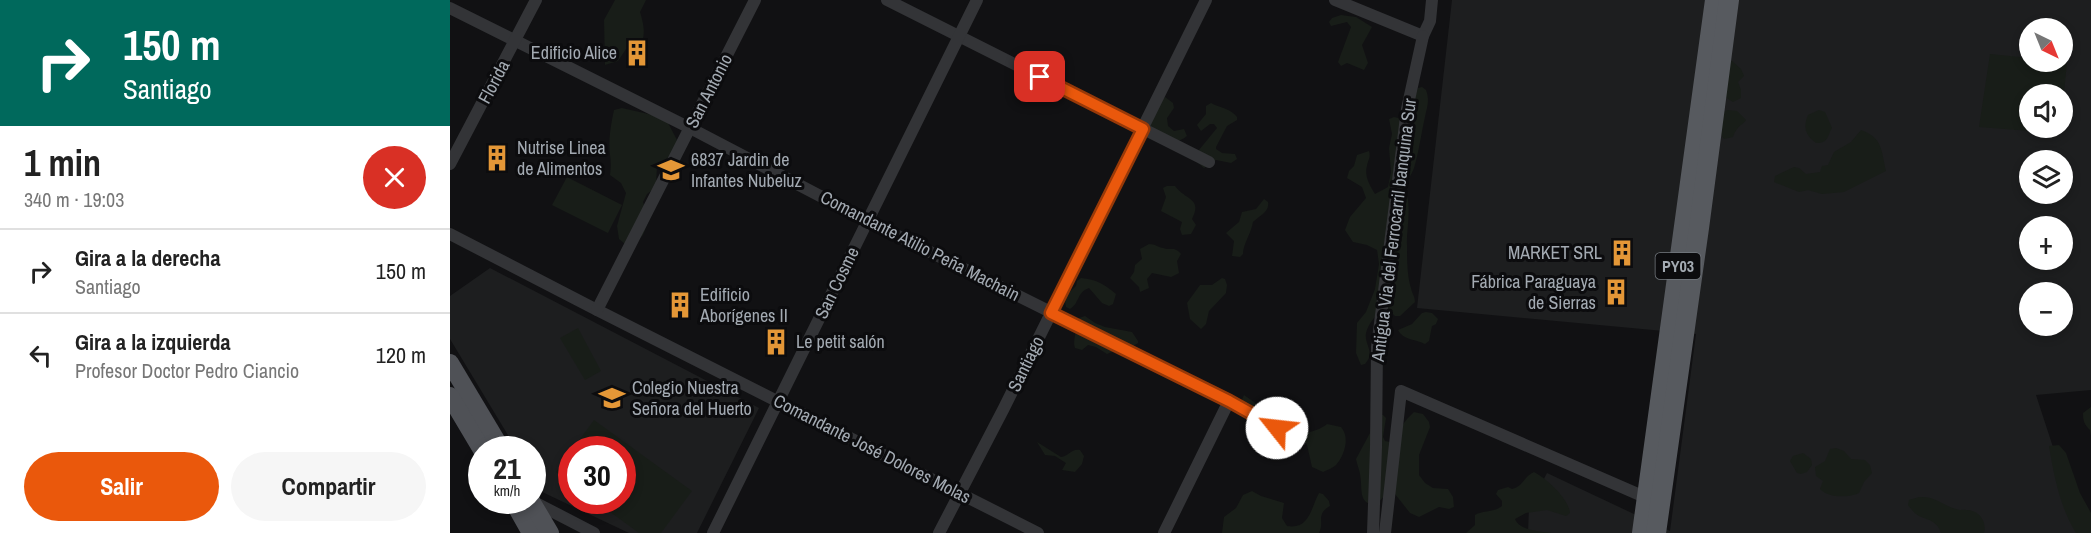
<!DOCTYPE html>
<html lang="es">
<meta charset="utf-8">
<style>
:root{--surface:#fff;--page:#f6f6f6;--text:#222;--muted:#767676;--line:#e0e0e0;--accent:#ea580c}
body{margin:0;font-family:"Archivo Narrow",sans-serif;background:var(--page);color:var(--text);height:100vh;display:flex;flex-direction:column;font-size:22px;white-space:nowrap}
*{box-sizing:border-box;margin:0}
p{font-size:20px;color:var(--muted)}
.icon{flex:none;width:33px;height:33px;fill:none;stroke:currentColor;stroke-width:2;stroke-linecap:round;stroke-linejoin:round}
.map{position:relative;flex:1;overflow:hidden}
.drawer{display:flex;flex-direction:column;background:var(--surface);width:450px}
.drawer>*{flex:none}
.top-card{background:#00695c;color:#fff;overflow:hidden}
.needle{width:39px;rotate:137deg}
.controls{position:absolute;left:1569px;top:18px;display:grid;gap:12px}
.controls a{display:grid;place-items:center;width:54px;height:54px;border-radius:50%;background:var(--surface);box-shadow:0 3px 9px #0003;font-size:30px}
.speed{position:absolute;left:18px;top:436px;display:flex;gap:12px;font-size:30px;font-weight:700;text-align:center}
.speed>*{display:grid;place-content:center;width:78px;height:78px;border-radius:50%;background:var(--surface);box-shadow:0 3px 9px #0003;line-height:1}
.speed small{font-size:15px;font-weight:400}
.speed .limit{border:9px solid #d22;background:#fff;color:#111}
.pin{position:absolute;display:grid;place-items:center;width:51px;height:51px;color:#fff;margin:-26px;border-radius:12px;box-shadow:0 3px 9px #0006}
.me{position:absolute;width:66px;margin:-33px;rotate:299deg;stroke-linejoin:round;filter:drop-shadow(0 0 4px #0008)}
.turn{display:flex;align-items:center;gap:21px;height:126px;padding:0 24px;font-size:27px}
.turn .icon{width:78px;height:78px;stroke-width:2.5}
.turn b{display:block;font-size:42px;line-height:51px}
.round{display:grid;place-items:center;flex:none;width:63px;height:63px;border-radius:32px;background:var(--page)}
.summary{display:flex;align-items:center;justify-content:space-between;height:102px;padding:0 24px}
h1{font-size:36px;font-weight:800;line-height:45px}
.button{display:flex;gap:12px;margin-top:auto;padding:12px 24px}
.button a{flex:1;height:69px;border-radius:36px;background:var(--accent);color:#fff;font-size:24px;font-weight:800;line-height:69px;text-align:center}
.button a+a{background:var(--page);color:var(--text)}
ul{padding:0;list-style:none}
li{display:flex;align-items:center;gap:18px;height:84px;padding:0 24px;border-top:2px solid var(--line)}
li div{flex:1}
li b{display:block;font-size:22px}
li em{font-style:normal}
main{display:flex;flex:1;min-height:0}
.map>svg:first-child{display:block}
</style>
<main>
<section class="drawer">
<div class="top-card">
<div class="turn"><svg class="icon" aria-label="right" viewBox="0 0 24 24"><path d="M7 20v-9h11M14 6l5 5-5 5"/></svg><div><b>150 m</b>Santiago</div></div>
</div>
<div class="summary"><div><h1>1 min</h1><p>340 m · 19:03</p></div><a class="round" style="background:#d93025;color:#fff"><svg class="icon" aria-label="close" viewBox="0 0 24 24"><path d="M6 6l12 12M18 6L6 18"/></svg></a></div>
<ul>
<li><svg class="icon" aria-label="right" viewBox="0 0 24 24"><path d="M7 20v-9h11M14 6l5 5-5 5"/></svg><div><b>Gira a la derecha</b><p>Santiago</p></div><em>150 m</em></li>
<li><svg class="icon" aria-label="left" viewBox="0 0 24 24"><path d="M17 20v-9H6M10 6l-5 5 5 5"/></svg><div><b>Gira a la izquierda</b><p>Profesor Doctor Pedro Ciancio</p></div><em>120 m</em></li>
</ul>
<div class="button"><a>Salir</a><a>Compartir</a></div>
</section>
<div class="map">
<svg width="1641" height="533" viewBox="0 0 1641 533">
<rect width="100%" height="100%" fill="#111113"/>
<g fill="#1d1e1f" fill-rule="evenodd">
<path d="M1002,0H1641V390L1586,395L1631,533H1078L1079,507L1097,473L1220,531L1246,334L967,308ZM1580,28H1612V62H1580ZM1580,94H1612V128H1580ZM1580,160H1612V194H1580ZM1580,226H1612V260H1580ZM1580,292H1612V326H1580Z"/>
<path d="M40,268L309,408L247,533H179L90,491L83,476L82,450H67L0,339V296ZM122,450H172V501H122Z"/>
</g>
<g fill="#181d18">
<path d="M165,0H196L190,12C195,28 199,48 176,49L168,61L155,65L154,20Z"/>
<polygon points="891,15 906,17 922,27 912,45 918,63 914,70 897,63 891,66 888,62 901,27 897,22 881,26 879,22 882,18"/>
<polygon points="1540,54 1579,58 1580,62 1617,62 1613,103 1612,94 1580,94 1580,128 1610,128 1609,133 1529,127"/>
<polygon points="1282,61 1291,69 1294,76 1288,82 1291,90 1291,98 1283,102 1272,95 1278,62"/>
<path d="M972,87L976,90C980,101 977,107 975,117C971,134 969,152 964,168C961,176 956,182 954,190C963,199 956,232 957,245C957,258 957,276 961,288C962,294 965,296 965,302L950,316H945L938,309H932C926,315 918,324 916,333C914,345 926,352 915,364L911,365L906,353L907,323L916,312L925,289L929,264L927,250L917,245L903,242L895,230L900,217L916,198L912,187L897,178L899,171L904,166L907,155L919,151C921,158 918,159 917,166C914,176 920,186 925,194L938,187L941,172L939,148L942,134L939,119L944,117L957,120L968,88Z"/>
<path d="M715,97L723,103L724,108L717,118L718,126L724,131L734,129L737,136C719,151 707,131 693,119Z"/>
<path d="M761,103C770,108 780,108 787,117V120L777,126L766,147V149L772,153L785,154L787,159L781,163L766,160L754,168L748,163L749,150L767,128L764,124H760L751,131L747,125L756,114V106Z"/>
<path d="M172,108L207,116L217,121L227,140C223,153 219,159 207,165L206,187L197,194L193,202L199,220L193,235L180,248L169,239L167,226L176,193L171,183L160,175C161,167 161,162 160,155C158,140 161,124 164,110Z"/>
<path d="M1278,110L1287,111L1296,120C1292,126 1287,125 1283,137L1274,139L1269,132L1274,111Z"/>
<path d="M1369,110L1375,112L1382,128C1377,136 1379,143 1366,143C1355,135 1353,127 1358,115Z"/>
<path d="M1411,130C1433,138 1431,150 1436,171L1394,192L1372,194L1358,190L1349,192L1324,182L1325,176L1344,167L1349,168L1356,174L1370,172L1372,166L1378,165L1384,152L1401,142Z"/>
<polygon points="117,177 172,205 158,233 102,205"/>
<path d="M717,186H725C735,200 753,198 742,219L746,225L741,234L732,235L730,229L732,222L711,211L716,197L713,188Z"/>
<path d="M814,199L818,202C820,212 809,216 803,222C801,234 793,244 793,254L790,257L782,256L784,241L776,233L789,222L792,212L806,209Z"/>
<path d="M699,244C706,244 707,247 713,248C721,251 724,246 731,254L727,261L729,273L721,277L702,273L697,279L699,288L690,292L689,287L680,278L684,272L685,265L692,259L690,249Z"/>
<path d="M631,278C647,280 653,283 666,294L663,304L659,306L652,303L639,288C626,293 630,303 620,309L616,307C613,296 620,292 626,286L627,281Z"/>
<polygon points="772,278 775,279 777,285 776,293 759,311 756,324 751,329 740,319 737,303 750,285 762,285"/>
<path d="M976,312L982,313L988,319L986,324L982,326L979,341L975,344C965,339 953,340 948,330L962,324L972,313Z"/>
<path d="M635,316L645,323L655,327L682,332L688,341V343C679,350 667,349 657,354L646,347L638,345L632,350L625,348C622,340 628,331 626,319Z"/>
<polygon points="128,328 151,371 135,380 110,338"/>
<path d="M794,395L818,412L836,415C839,419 838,425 841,429C847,438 871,430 877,424L891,427C900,437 895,455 886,465C883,468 877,470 873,472L862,467L857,445L854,441L845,440L790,404Z"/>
<path d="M1641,407V436L1640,430C1634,424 1633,421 1633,413Z"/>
<path d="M964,412L973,414L979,422L980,427L969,455V475L975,483L983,488L998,489L1003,497L1004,507L999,509L989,507L969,517L960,513L945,494H936L926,505C907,504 913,488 910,474C909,469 907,464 906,459L920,433L922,423L928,415H933L936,418L933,437L935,441L940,442L957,419Z"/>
<polygon points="144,420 242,491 211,533 189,533 145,501 172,501 172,450 122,450"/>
<path d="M587,442L611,457C619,456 622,448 630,450L634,456L632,464L625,472L612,470L616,463L605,456L595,455Z"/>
<path d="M1609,445L1616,453L1630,493L1641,513V533H1626C1610,507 1604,476 1599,446Z"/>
<path d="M1386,448L1394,451L1401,459L1415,460L1420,465L1422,473L1414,482L1409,493C1398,498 1378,498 1370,489L1373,481L1366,476L1365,467L1375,461L1380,449Z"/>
<polygon points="121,451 121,484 106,472"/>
<polygon points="1353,453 1361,459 1362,465 1357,472 1351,474 1347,473 1340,461 1343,456"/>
<path d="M1084,472C1096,478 1119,499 1120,513L1116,516L1097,510L1076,513L1065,519C1070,531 1090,531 1101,533H1016L1025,525V515C1033,510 1043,513 1052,506V501L1046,494L1048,490L1058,487L1062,489C1073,487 1074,476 1084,472Z"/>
<path d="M802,491L811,496L834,503L832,518L837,526C860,530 861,507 869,493L873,494L879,501L880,506C865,515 875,521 869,533H772L774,517L786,508L793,495Z"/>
<path d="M1469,497C1485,496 1492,505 1506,509C1512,511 1511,509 1516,510C1529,510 1537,521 1534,533H1491C1487,521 1479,520 1469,516C1465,514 1461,509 1458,505L1459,500Z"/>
</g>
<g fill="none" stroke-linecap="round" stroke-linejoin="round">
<g stroke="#333437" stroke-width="12">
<polyline points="437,0 759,162"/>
<polyline points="885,0 973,36 980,21 982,0"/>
<polyline points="0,8 240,128 418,221 779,401 843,437"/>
<polyline points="0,164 86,0"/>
<polyline points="0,234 147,310 588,533"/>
<polyline points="147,310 305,0"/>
<polyline points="82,501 144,533"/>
<polyline points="263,533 527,0"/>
<polyline points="489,533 554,408 756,0"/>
<polyline points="714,533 779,401"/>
<polyline points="923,533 926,447 927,347 957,109 973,36"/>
<polyline points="935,533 951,391 1197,498"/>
</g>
<g stroke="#4f5156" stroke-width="18">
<polyline points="0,363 52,450"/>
<polyline points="0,396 32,450"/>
<polyline points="63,501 81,533"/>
<polyline points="81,501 100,533"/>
</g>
<g stroke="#575a5f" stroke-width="20">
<polyline points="1192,533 1265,0"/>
<polyline points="1206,533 1249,228 1279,0"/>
</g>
</g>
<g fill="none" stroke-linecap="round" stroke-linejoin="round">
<g stroke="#983908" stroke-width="15">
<polyline id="route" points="590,77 693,129 601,313 779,401 827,428"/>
</g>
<use href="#route" stroke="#ea580c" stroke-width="10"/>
</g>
<defs>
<g id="building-bare" transform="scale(2.07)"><path d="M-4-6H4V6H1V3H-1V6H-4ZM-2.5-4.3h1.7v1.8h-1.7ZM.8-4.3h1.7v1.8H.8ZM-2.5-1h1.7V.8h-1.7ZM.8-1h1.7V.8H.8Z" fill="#e49737" stroke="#0c0c0e" stroke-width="2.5" paint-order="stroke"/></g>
<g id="school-bare" transform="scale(2.07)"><path d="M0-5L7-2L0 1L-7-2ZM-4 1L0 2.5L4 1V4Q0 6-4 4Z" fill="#e49737" stroke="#0c0c0e" stroke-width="2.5" paint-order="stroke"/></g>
</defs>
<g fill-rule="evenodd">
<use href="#building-bare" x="187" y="53"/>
<use href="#building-bare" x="47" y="158"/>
<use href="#school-bare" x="221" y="170"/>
<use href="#building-bare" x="1172" y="253"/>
<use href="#building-bare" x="1166" y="292"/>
<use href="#building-bare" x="230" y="305"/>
<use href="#building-bare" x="326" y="342"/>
<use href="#school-bare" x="162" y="398"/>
</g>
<g text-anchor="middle" stroke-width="6" stroke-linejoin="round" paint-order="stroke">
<rect fill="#0c0c0e" stroke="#767b81" stroke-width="1.5" x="1205.5" y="253" width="45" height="26" rx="4.5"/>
<g font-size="16" font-weight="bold" fill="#a3aab2">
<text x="1228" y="272">PY03</text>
</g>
<g font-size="18" fill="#a3aab2" stroke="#0c0c0e" text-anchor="start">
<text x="167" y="59" text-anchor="end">Edificio Alice</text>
<text x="67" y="154">Nutrise Linea<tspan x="67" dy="21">de Alimentos</tspan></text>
<text x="241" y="166">6837 Jardin de<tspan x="241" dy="21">Infantes Nubeluz</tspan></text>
<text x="1152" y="259" text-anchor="end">MARKET SRL</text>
<text x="1146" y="288" text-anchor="end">Fábrica Paraguaya<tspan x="1146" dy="21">de Sierras</tspan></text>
<text x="250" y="301">Edificio<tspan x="250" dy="21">Aborígenes II</tspan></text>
<text x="346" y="348">Le petit salón</text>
<text x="182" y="394">Colegio Nuestra<tspan x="182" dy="21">Señora del Huerto</tspan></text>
</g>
<g font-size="18" fill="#a3aab2" stroke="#0c0c0e">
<text transform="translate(44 82) rotate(-62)" y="6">Florida</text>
<text transform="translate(259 91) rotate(-63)" y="6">San Antonio</text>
<text transform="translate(944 230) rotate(-83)" y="6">Antigua Via del Ferrocarril banquina Sur</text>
<text transform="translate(470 246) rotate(27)" y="6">Comandante Atilio Peña Machain</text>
<text transform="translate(387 283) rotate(-64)" y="6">San Cosme</text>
<text transform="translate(576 364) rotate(-64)" y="6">Santiago</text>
<text transform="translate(422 449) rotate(27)" y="6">Comandante José Dolores Molas</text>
</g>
</g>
</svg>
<div class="controls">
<a><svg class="needle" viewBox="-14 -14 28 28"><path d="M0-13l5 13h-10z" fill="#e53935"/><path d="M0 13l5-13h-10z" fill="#767676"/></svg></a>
<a><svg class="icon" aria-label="sound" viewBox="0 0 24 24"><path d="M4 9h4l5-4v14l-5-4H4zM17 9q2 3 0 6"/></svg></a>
<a><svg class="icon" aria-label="layers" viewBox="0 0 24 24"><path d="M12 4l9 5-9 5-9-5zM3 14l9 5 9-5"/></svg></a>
<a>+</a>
<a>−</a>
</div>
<div class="speed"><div>21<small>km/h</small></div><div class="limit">30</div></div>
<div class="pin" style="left:590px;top:77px;background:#d93025"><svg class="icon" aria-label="arrive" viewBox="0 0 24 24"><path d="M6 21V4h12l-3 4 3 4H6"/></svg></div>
<svg class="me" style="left:827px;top:428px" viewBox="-20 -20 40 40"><circle r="19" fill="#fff"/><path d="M0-13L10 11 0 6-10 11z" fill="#ea580c"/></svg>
</div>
</main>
